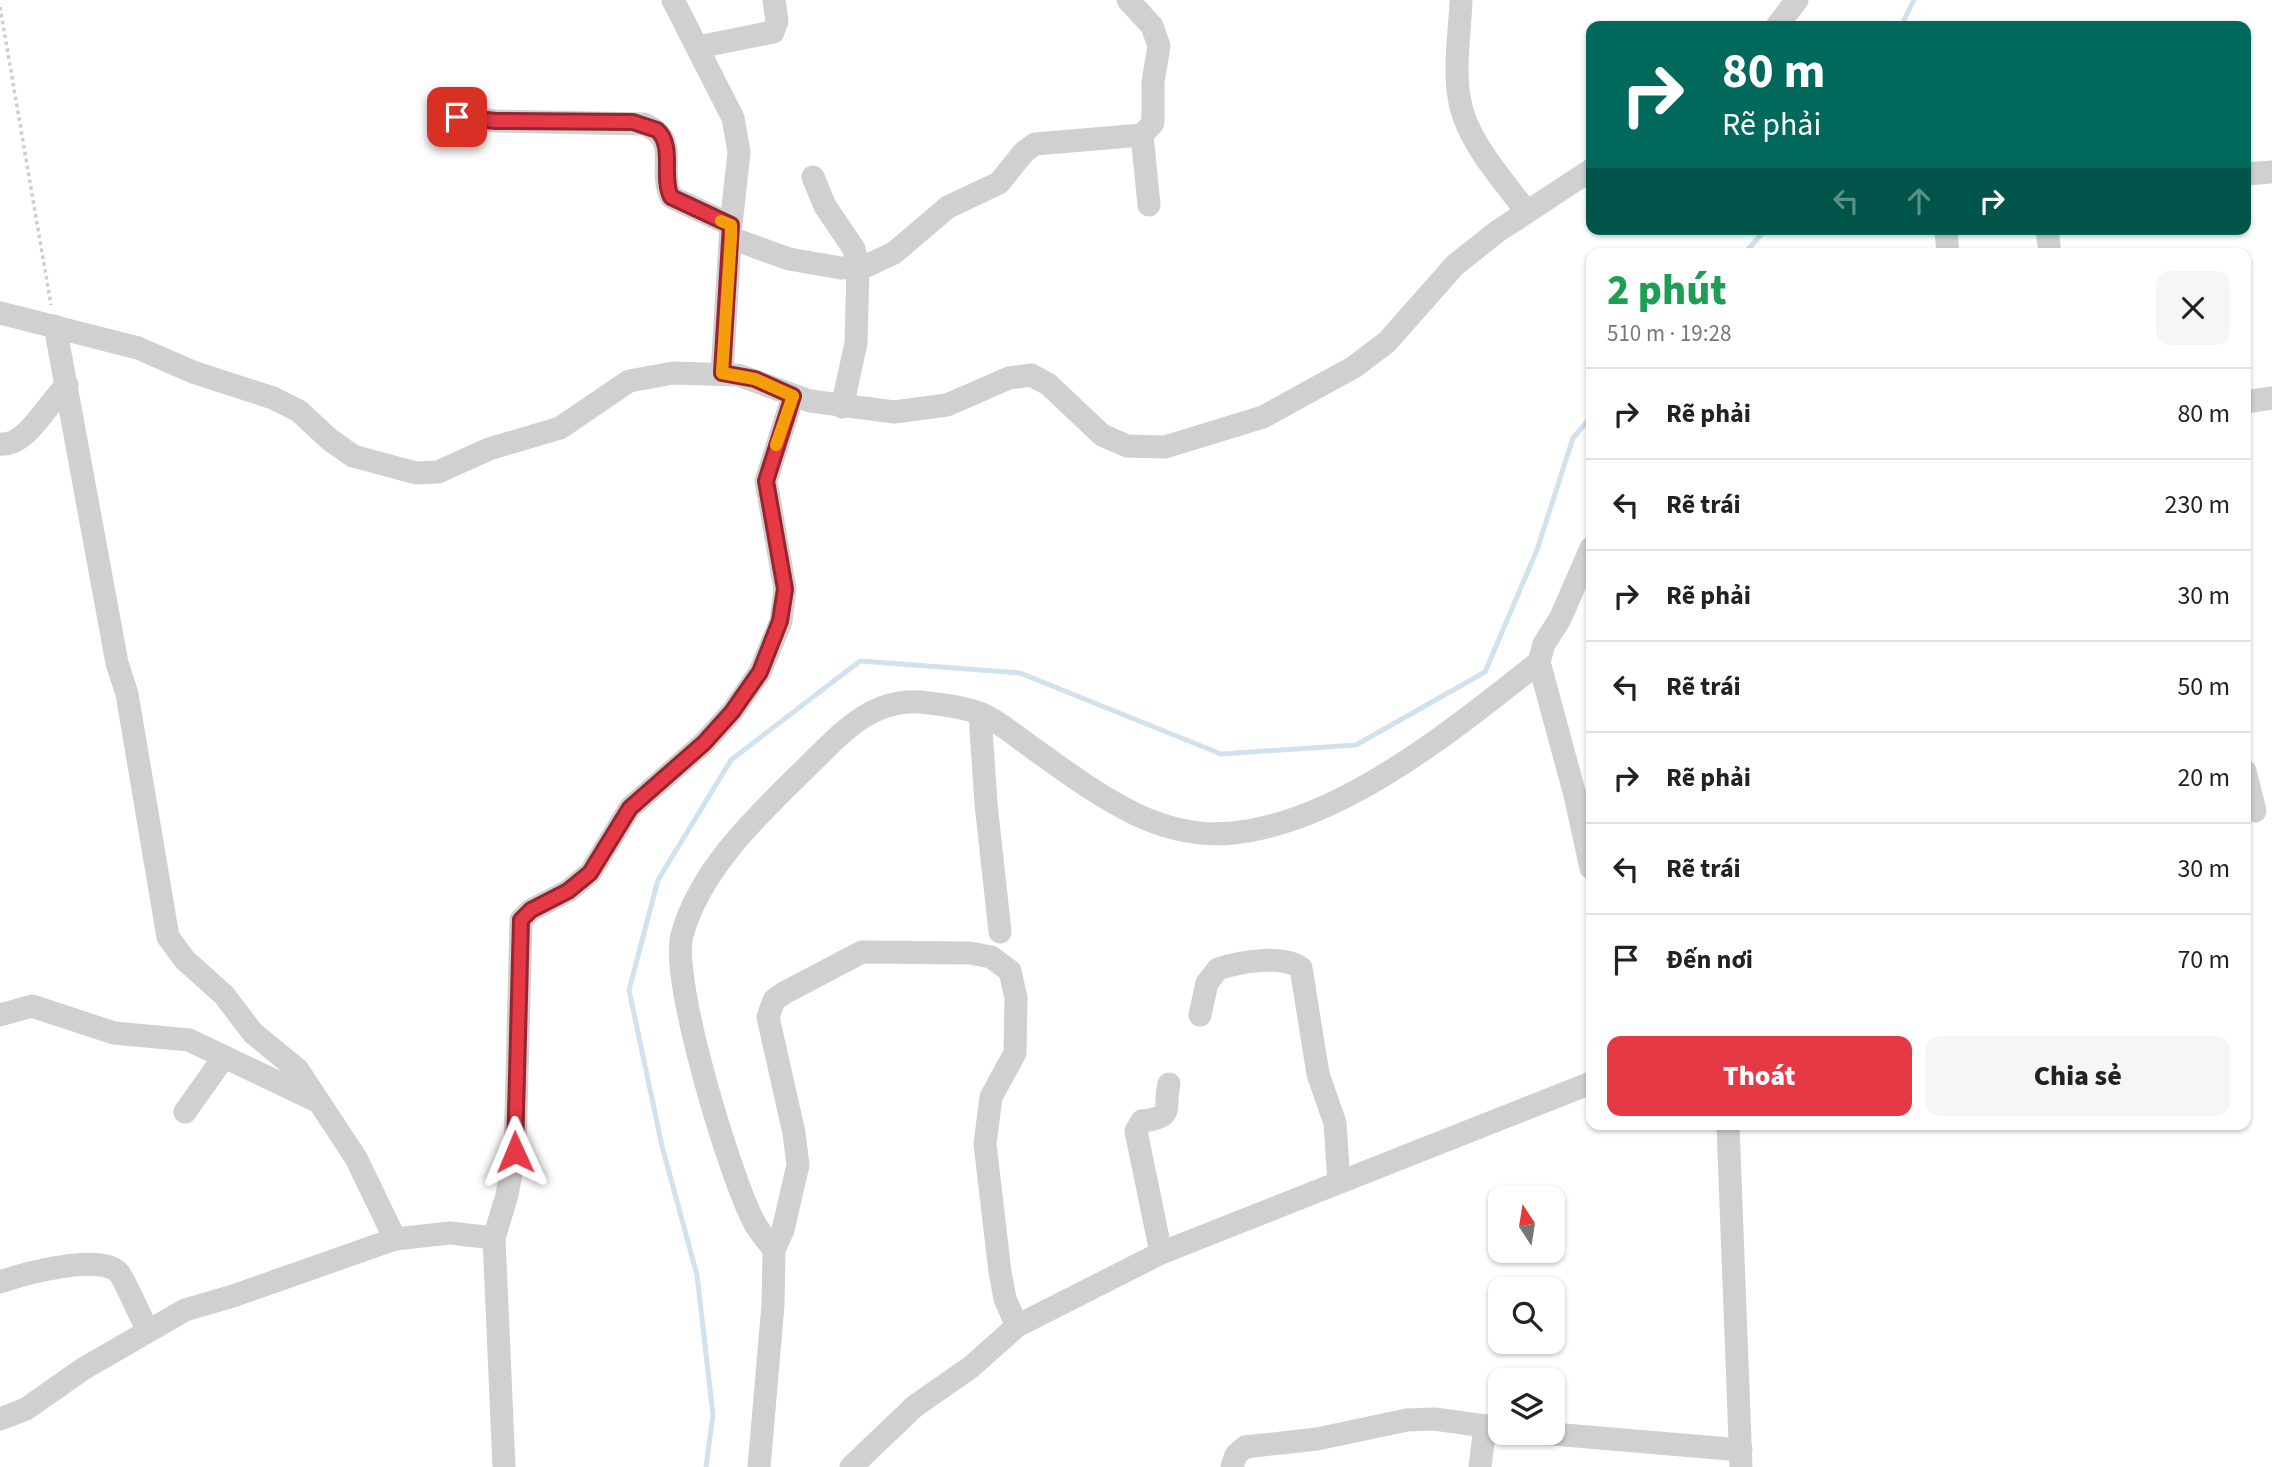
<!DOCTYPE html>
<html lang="vi">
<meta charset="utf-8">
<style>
:root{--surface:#fff;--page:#f6f6f6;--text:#222;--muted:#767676;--line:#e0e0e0;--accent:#e63946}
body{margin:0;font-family:"Source Sans 3",sans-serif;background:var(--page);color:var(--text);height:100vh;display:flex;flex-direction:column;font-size:26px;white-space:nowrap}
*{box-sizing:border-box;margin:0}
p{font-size:23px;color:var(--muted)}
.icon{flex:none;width:38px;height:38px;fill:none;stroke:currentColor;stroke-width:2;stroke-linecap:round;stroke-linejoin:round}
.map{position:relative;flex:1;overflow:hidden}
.drawer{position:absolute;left:1586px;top:248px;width:665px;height:882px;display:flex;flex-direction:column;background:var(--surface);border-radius:14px;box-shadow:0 2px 5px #0004}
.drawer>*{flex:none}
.top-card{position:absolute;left:1586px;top:21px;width:665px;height:214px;border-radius:14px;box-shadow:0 2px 5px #0004;background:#00695c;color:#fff;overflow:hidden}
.needle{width:46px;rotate:348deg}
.fabs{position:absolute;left:1488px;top:1186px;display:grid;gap:14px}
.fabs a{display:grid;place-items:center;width:77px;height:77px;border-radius:14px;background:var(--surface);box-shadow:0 2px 5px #0004;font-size:35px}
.pin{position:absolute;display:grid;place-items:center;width:60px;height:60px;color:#fff;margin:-30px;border-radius:14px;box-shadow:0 4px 10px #0006}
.me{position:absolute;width:77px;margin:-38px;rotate:359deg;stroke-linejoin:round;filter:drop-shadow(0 0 5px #0008)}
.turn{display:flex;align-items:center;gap:24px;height:147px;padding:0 21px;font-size:32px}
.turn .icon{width:91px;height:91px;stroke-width:2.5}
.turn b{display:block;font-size:49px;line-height:60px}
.lanes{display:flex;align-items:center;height:66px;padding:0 21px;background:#0003;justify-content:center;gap:35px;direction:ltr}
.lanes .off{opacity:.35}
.round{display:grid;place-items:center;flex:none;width:74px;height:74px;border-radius:14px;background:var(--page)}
.head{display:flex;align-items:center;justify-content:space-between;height:119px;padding:0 21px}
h1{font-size:42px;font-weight:800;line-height:52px;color:#1e9e55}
.action{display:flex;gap:14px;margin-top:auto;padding:14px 21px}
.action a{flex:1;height:80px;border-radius:14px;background:var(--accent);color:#fff;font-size:28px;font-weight:800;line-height:80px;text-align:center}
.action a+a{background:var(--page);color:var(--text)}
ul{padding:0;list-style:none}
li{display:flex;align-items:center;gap:21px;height:91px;padding:0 21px;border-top:2px solid var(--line)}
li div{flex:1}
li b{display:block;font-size:26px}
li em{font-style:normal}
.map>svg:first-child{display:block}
</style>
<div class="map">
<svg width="2272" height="1467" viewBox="0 0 2272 1467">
<rect width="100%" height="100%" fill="#fff"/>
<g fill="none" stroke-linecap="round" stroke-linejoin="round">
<g stroke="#cfe2ee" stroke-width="5">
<polyline points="1901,26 1914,0"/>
<polyline points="1744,254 1766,229"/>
<polyline points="706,1467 713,1415 697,1275 662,1146 629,990 658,880 731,760 860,661 1020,673 1221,754 1356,745 1485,672 1537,550 1573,438 1591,417"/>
</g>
<polyline stroke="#cdcdcd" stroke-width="3.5" stroke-dasharray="3.5 3.5" stroke-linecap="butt" points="0,7 51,305"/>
<g stroke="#d0d0d0" stroke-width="23">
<polyline points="673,0 733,118 739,152 731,225 722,373"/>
<path d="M1461,0C1460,31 1454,66 1459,97C1465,139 1502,179 1527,212"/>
<polyline points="1777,26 1797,0"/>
<polyline points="698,47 773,32 777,21 774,0"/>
<path d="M457,117L496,121L644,124C682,141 657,166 671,197L731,225"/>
<polyline points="1142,135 1149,205"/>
<polyline points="2245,174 2272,172"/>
<polyline points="813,177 825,206 854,249 858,268 856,343 842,407"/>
<polyline points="1946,229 1948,254"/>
<polyline points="2047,229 2050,254"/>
<polyline points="731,238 789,259 841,268 864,267 894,253 948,207 999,183 1024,152 1035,144 1142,135 1153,123 1153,82 1159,46 1152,26 1128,0"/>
<polyline points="0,313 138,348 193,372 273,398 299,411 329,439 353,456 416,473 438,472 489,449 560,428 629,381 673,373 738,375 810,401 894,412 947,405 1009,378 1031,375 1048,384 1102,435 1127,446 1165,447 1263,417 1354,367 1387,342 1455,265 1498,231 1591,170"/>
<polyline points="55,326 117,663 127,694 168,937 185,960 224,995 253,1033 298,1070 356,1158 395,1239"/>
<polyline points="2245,402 2272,398"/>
<path d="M0,444C27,447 48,402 67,385"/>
<polyline points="1591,548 1560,619 1544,644 1539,662 1575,795 1591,868"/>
<polyline points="980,714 986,804 1000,932"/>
<polyline points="2245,771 2255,811"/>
<polyline points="0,1015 32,1006 114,1033 189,1040 317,1101"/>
<path d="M1200,1015L1207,983L1218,969C1239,962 1282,954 1301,968L1318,1074L1335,1123L1339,1182"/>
<polyline points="185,1112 224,1057"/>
<polyline points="1728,1125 1741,1467"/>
<path d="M774,1250C768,1241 759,1232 754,1222C730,1177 670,979 682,935C700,869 758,815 805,769C840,735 869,699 920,702C940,704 964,707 982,714C1000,722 1017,737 1034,749C1094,791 1155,841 1233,833C1342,822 1455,728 1539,662"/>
<path d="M1161,1253L1136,1131L1142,1121C1176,1117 1163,1109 1169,1084"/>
<path d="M0,1282C23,1274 99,1253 118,1272C123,1276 142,1320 148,1331"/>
<polyline points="0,1419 26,1409 83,1369 185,1310 233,1296 395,1239 450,1233 494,1238"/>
<polyline points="1541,1433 1741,1450"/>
<polyline points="504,1467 494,1238 507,1195 515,1152 521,920 531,910 568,891 590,873 630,808 704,743 732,712 760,672 781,621 785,589 766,481 793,396"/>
<polyline points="759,1467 773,1305 774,1250 783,1230 798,1165 794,1133 768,1017 774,1000 784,993 862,952 970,953 991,957 1010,971 1016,998 1015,1053 991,1097 985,1144 1000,1272 1005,1299 1017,1326"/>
<polyline points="851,1467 915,1406 971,1367 1017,1326 1161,1253 1591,1083"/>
<polyline points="1232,1467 1236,1455 1245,1447 1317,1439 1407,1420 1434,1419 1500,1428"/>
<polyline points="1480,1467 1485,1426"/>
</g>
</g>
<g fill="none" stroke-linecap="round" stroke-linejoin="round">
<g stroke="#96252e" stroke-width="18">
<path id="route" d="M457,117L496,121L633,122L657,130C675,146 661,176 671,197L731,225L722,373L755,379L793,396L766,481L785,589L780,621L760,672L732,712L704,743L630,808L590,873L568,891L531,910L521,920L515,1152"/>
</g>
<use href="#route" stroke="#e63946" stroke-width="12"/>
<polyline stroke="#f59e0b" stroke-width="12" points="721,221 731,225 731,238 722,373 755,379 793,396 776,445"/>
</g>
</svg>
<div class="fabs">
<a><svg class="needle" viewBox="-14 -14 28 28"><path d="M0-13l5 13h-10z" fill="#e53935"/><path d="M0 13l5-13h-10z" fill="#767676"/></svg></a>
<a><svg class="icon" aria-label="search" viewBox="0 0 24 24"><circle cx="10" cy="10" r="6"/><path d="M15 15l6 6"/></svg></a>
<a><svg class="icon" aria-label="layers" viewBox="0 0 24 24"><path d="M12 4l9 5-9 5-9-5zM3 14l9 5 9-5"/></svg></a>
</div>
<div class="pin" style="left:457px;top:117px;background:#d93025"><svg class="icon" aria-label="arrive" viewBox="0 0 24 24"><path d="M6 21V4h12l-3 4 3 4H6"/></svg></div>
<svg class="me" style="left:515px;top:1152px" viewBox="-20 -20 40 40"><path d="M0-17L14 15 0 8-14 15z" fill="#e63946" stroke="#fff" stroke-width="4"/></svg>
<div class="top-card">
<div class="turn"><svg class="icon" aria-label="right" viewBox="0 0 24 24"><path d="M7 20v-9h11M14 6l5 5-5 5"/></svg><div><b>80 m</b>Rẽ phải</div></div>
<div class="lanes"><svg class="icon off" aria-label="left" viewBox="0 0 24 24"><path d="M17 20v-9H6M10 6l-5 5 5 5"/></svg><svg class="icon off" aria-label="ahead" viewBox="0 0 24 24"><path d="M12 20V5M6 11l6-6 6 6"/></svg><svg class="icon" aria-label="right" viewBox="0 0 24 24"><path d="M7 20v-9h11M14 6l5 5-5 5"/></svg></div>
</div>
<section class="drawer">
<div class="head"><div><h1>2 phút</h1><p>510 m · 19:28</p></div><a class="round"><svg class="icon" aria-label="close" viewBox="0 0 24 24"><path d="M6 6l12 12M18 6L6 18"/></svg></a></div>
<ul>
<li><svg class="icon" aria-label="right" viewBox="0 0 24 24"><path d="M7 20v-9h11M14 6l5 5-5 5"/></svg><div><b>Rẽ phải</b></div><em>80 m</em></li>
<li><svg class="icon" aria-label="left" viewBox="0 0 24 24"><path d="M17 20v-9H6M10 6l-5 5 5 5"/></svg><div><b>Rẽ trái</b></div><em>230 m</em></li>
<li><svg class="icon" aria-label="right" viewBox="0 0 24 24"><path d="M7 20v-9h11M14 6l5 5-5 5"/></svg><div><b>Rẽ phải</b></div><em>30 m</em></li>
<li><svg class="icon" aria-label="left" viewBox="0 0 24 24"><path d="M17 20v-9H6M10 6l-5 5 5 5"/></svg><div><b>Rẽ trái</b></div><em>50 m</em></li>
<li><svg class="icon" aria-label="right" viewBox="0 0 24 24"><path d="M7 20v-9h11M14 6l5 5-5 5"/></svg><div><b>Rẽ phải</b></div><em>20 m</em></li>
<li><svg class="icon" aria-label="left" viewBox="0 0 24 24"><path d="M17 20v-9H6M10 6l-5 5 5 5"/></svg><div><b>Rẽ trái</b></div><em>30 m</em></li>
<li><svg class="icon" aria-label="arrive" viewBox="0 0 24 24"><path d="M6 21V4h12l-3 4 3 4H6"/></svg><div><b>Đến nơi</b></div><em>70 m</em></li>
</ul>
<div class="action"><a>Thoát</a><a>Chia sẻ</a></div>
</section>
</div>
